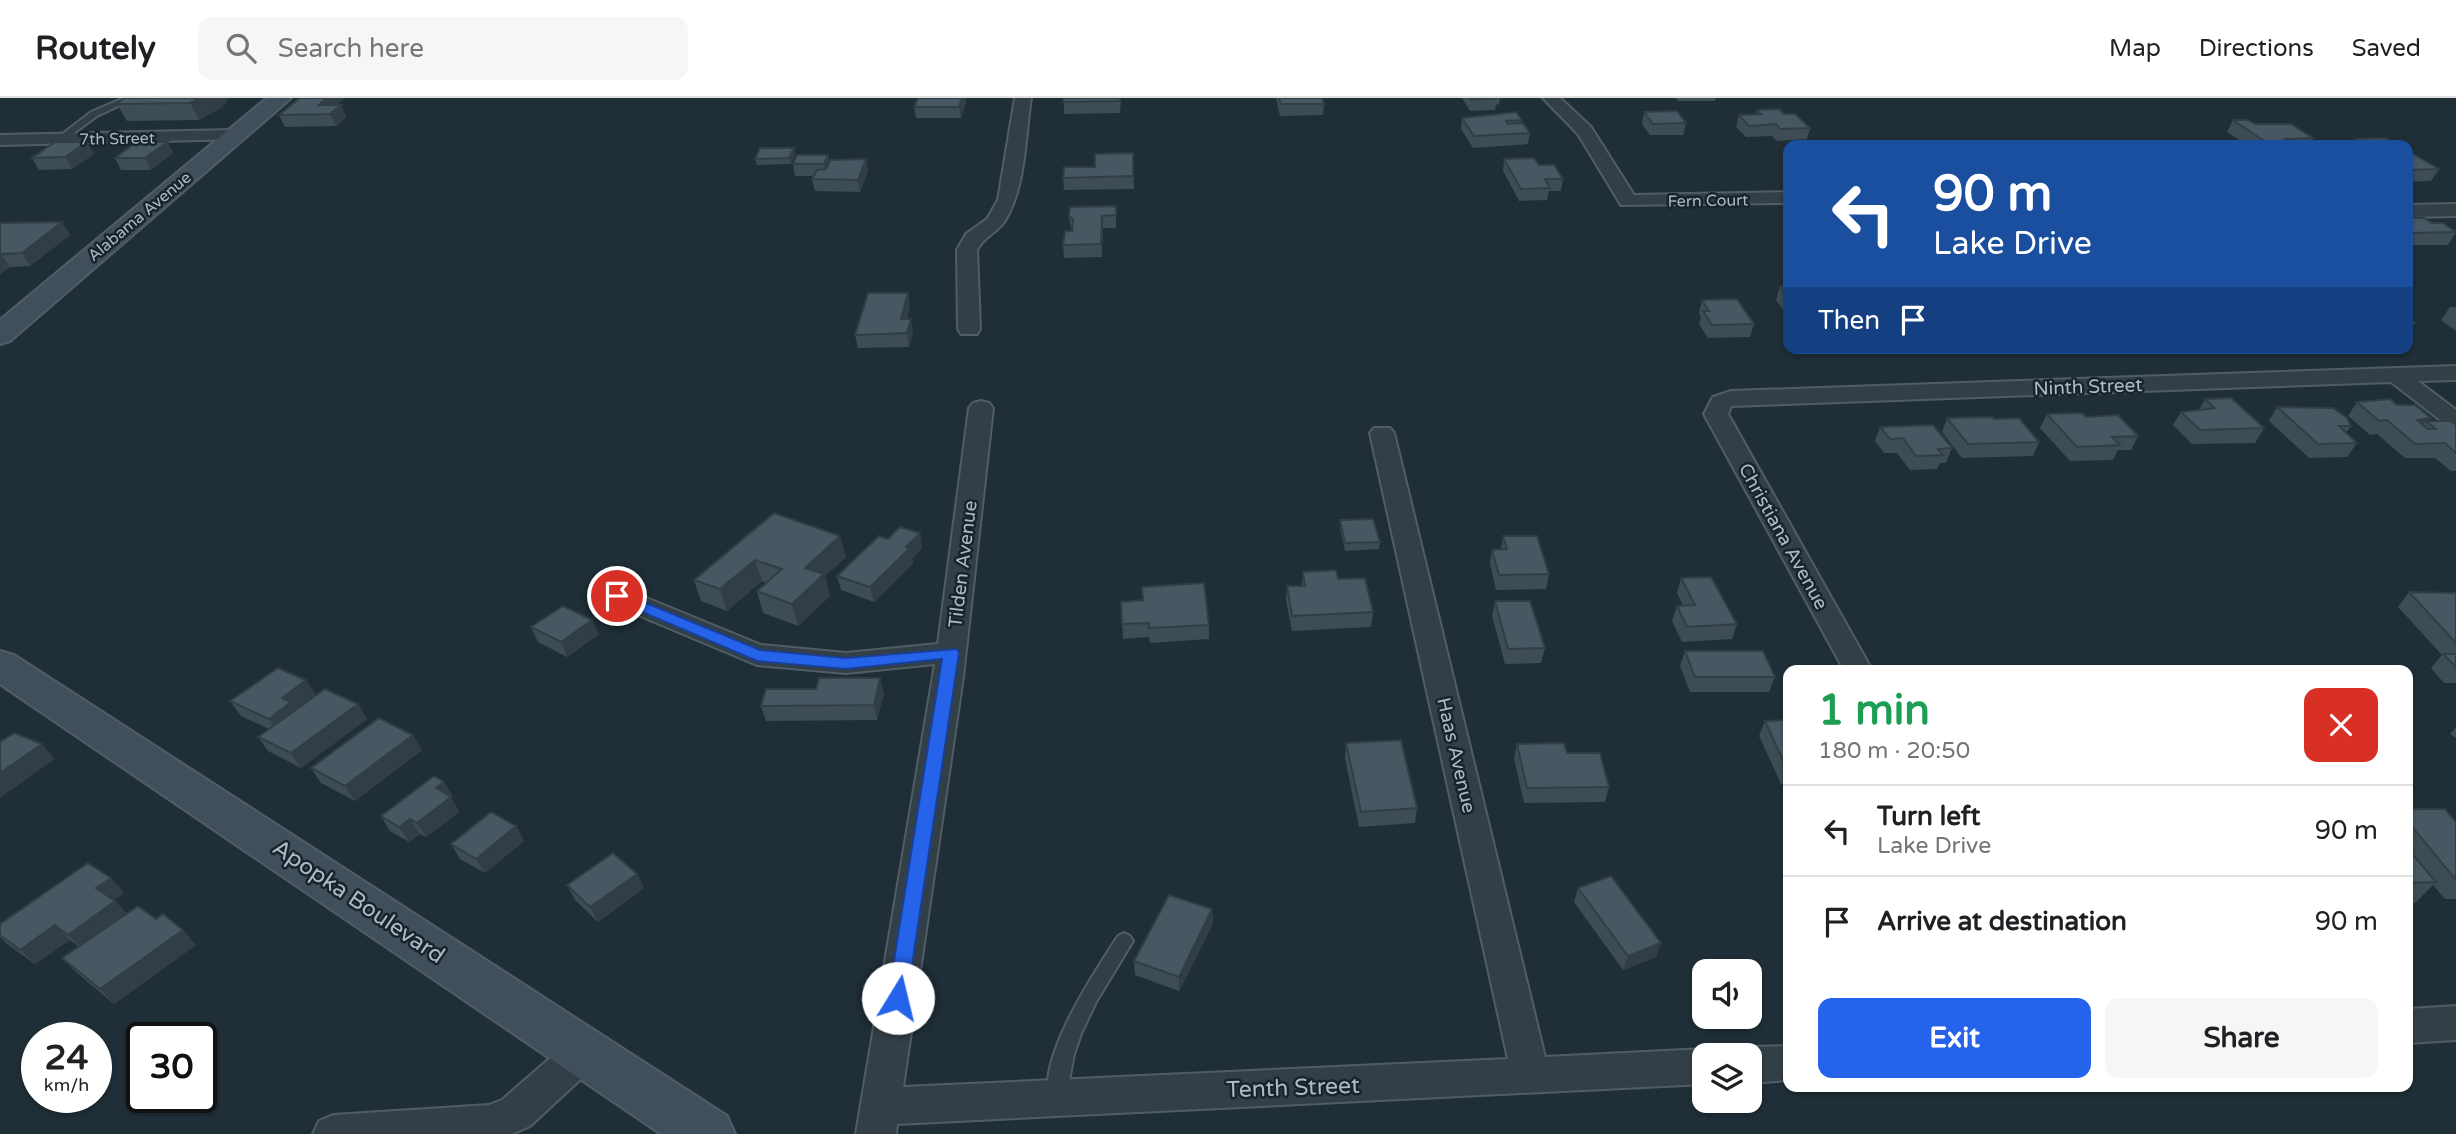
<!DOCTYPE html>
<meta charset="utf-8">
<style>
:root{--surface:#fff;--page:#f6f6f6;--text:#202124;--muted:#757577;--line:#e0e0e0;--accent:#2563eb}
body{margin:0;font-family:"Varela Round",sans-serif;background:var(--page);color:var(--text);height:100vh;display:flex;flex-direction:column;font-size:26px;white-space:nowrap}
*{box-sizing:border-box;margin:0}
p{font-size:23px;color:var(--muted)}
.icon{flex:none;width:38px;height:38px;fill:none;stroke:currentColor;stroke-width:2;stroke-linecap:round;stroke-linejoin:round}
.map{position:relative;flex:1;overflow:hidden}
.drawer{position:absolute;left:1783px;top:567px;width:630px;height:427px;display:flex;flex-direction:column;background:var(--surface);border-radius:14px;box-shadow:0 2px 5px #0004}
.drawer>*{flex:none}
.hud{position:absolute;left:1783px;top:42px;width:630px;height:214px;border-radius:14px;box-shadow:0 2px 5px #0004;background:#1a4fa0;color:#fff;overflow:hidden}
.tools{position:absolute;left:1692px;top:861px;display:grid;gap:14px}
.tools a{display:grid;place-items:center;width:70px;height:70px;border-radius:14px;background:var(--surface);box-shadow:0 2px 5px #0004;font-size:35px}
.speed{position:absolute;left:21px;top:924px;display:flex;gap:14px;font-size:35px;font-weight:700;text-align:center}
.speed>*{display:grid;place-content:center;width:91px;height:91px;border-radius:50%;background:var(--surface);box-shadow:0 2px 5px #0004;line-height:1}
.speed small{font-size:18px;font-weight:400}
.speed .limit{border:4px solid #111;border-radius:10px;background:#fff;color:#111}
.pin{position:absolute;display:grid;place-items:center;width:60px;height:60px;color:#fff;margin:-30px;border:4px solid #fff;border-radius:50%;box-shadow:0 2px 7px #0007}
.me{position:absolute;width:77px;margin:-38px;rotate:9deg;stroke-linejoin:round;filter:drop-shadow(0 0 5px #0008)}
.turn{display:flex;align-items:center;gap:24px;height:147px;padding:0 35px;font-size:32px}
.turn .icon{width:91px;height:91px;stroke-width:2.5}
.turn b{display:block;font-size:49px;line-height:60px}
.then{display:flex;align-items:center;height:66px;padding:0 35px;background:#0003;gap:14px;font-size:26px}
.round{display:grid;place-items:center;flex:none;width:74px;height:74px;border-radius:14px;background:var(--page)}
.overview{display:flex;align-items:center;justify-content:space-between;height:119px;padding:0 35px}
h1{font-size:42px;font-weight:700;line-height:52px;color:#1e9e55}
.primary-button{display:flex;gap:14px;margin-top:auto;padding:14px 35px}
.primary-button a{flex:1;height:80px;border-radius:14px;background:var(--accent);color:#fff;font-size:28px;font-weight:700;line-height:80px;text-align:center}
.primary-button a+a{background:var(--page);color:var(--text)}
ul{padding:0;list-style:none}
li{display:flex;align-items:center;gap:21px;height:91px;padding:0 35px;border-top:2px solid var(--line)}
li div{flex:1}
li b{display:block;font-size:26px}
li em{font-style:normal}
header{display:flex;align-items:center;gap:42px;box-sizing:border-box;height:98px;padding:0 35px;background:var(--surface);border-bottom:2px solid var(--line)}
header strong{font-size:33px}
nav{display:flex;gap:38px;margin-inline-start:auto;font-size:24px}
.search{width:490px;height:63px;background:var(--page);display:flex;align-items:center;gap:18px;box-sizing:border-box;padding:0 24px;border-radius:14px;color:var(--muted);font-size:26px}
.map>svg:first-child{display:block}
</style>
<header>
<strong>Routely</strong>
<div class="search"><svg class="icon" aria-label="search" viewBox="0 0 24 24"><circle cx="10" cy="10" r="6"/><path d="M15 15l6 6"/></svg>Search here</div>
<nav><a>Map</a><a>Directions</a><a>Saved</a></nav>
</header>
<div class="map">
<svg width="2456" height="1036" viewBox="0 0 2456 1036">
<rect width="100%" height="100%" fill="#1f2e37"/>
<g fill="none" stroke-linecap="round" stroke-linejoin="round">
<g stroke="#505d65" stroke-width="4">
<g id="lane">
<polygon points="124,0 135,0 97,18 63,43 56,41 91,14"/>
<path d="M1124,835L1130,838L1133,843L1096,904L1081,936L1074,956L1065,1005L1058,1008L1051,1005C1033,965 1096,872 1118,838Z"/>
</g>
</g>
<g stroke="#505d65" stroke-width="4">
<g id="street">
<path d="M1015,0H1031C1025,39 1026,86 1006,121C999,134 984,138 977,152L980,231L977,236H961L958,231L957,152L966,136L987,121L998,102Z"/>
<polygon points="1543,0 1560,0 1591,29 1634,97 1788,94 1788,105 1621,107 1578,36"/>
<polygon points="234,32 240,33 242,37 240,41 0,47 0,37"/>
<polygon points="2456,106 2456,118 2408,119 2408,107"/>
<polygon points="2456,268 2456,282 2418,283 2456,312 2456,330 2448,328 2391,284 1731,308 1728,316 1872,572 1844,572 1704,316 1713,299 1731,293"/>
<polygon points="981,303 989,305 993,310 963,579 903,989 1508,961 1370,335 1374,330 1390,330 1394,335 1545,959 1704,951 1718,957 1704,957 1704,986 897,1026 896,1036 856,1036 935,566 846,575 757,567 607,504 603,498 607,492 617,489 627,492 761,547 846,555 938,546 969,310 973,305"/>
<polygon points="2456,908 2456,942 2408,945 2408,911"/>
<polygon points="585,936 598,941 604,953 598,965 530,1028 512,1036 313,1036 319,1023 333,1017 489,1007 502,1002 572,941"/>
<polygon points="1788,948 1788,982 1750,985 1750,957 1735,957 1750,949"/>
</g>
</g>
<g stroke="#505d65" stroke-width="4">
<g id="secondary">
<polygon points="267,0 291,0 10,243 0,246 0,222"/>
<polygon points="0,553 14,557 727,1018 735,1036 661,1036 0,586"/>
</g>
</g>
<use href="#lane" fill="#333f47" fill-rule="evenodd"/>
<use href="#street" fill="#333f47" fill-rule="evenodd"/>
<use href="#secondary" fill="#404f5b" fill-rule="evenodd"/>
</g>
<g fill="#3d4c55">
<polygon points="124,0 229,0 221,10 199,22 127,23 117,6"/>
<polygon points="345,0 337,7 341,7 346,19 336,28 285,29 279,17"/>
<polygon points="918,0 966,0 966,4 961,20 916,20 914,9"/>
<polygon points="1064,0 1121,0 1120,15 1064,16"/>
<polygon points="1276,0 1322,0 1324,6 1323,17 1280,18"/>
<polygon points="1462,0 1500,0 1499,6 1496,7 1495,12 1470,13"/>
<polygon points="1675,0 1716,0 1715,3 1678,3"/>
<polygon points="1757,12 1784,16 1810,30 1807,41 1777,43 1772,38 1746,39 1736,29 1739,17 1756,17"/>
<polygon points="1644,14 1686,25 1683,37 1650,37 1642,26"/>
<polygon points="1462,20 1522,22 1521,25 1530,35 1528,46 1473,50 1461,31"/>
<polygon points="2233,22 2255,26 2313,40 2309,47 2247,47 2227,34"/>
<polygon points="2356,41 2398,47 2353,47"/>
<polygon points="167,44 173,55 151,72 121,72 115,60"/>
<polygon points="794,50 795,56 791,66 757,67 755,61"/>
<polygon points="2408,53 2439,71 2431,83 2408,84"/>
<polygon points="1133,55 1134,91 1064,92 1063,80"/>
<polygon points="94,56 72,71 39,72 32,60"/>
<polygon points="828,57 829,64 866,61 868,73 860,94 815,93 812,81 814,78 795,78 793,66"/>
<polygon points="1504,61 1539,67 1563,81 1561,93 1549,93 1547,102 1519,103 1503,73"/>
<polygon points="1116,108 1116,130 1103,130 1102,159 1064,160 1063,147 1072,133 1071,131 1069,118"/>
<polygon points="2408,120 2432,125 2456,134 2448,147 2408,147"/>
<polygon points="1788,122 1788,141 1784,135"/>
<polygon points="62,124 70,137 30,168 10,169 0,176 0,125"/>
<polygon points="1788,188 1788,216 1786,216 1776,202 1780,189"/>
<polygon points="908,195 910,208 907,221 913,234 909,249 858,250 855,237"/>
<polygon points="1702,202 1754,226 1750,239 1708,240 1699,226 1701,219 1699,215"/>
<polygon points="2450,209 2456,209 2456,233 2441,222"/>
<polygon points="2408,220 2415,225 2408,236"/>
<polygon points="2205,301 2264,330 2255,345 2192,346 2173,327 2181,314 2199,312"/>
<polygon points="2357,304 2397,307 2431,320 2428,323 2456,327 2456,373 2451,373 2435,360 2405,360 2377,336 2370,337 2348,318"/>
<polygon points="2277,309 2351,328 2346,335 2357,345 2347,359 2309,360 2269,323"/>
<polygon points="2047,316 2086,319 2138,338 2131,352 2118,352 2113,362 2070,363 2040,330"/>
<polygon points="1947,320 1994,321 2039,344 2033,358 1962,360 1942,334"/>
<polygon points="1880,329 1952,350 1946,365 1940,365 1937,371 1910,372 1897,355 1884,355 1875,343"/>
<polygon points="774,415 840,438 846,459 825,478 830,498 798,528 763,515 757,493 766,485 762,483 727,513 701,503 694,482"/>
<polygon points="1340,422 1380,444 1379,451 1345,453 1340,430"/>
<polygon points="1503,438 1549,476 1546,491 1496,492 1490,466 1492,452 1501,451"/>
<polygon points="922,450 912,460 913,465 874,504 841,492 837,478"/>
<polygon points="1303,474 1338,481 1373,514 1371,529 1292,533 1286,503 1287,488 1302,488"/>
<polygon points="1681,480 1737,526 1732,541 1682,544 1672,523 1677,508 1683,508 1677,495"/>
<polygon points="2409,494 2456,495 2456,585 2444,585 2431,570 2442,557 2398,509"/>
<polygon points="1495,503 1545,550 1541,565 1505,566 1492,518"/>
<polygon points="1121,504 1209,527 1209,541 1150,545 1149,539 1123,541"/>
<polygon points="531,529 599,536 567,559 538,544"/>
<polygon points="1685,553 1775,579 1769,594 1690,594 1680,568"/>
<polygon points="884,595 877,622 766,623 761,608"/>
<polygon points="316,597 358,606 367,621 301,670 268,653 258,639 269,631 241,618 230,603"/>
<polygon points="1788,622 1788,686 1781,686 1759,638 1765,623"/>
<polygon points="2456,629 2456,640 2450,636"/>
<polygon points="1346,645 1417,710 1415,725 1359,729 1345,660"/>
<polygon points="1517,646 1567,655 1609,689 1605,704 1524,705 1514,660"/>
<polygon points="422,652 355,703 321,685 311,670"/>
<polygon points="444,684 453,699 451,700 459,714 426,739 420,736 409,744 390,733 381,718"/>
<polygon points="2408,711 2456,724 2456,801 2445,801 2433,787 2415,805 2408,806"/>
<polygon points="516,728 524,743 485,775 460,761 451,746"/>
<polygon points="637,776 644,790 598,824 575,802 567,787"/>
<polygon points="111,780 124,795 114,802 127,816 156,821 196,847 114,906 77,875 62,860 79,849 70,842 35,866 7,846 0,839 0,826"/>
<polygon points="1578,790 1661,845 1656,859 1623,872 1574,804"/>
<polygon points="1212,811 1213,826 1179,893 1135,877 1134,863"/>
</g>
<g fill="#323e45">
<polygon points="200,0 229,0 221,10 199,22 190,5"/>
<polygon points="327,0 345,0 327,16 319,7"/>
<polygon points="962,0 966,0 966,4 961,20 959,9"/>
<polygon points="341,7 346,19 336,28 330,16"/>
<polygon points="87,44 94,56 72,71 65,59"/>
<polygon points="167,44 173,55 151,72 145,60"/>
<polygon points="794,50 795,56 791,66 789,60"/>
<polygon points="828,57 830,69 826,78 824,66"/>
<polygon points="866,61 868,73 860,94 858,82"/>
<polygon points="1102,118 1103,130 1102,159 1101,146"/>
<polygon points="62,124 70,137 30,168 22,155"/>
<polygon points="1,156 10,169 0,176 0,157"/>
<polygon points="908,195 910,208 903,234 901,221"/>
<polygon points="911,221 913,234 909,249 907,235"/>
<polygon points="2431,320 2428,324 2426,323 2418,334 2417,322"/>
<polygon points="920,435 922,450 912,460 913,465 874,504 870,489 906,449"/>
<polygon points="840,438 846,459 825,478 830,498 798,528 792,506 805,470"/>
<polygon points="755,462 762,483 727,513 720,491"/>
<polygon points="592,522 599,536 567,559 561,544"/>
<polygon points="880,580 884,595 877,622 874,607"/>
<polygon points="306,582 316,597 279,635 269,621 282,600"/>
<polygon points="358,606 367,621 301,670 291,655"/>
<polygon points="413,637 422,652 355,703 345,688"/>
<polygon points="42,646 55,661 0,700 0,675"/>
<polygon points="444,684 453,699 451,700 459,714 426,739 417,725 436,690"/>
<polygon points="410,721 420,736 409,744 399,729"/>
<polygon points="516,728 524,743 485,775 476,761"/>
<polygon points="637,776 644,790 598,824 590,809"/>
<polygon points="111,780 124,795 110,805 96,790"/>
<polygon points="115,803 128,818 82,851 68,837"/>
<polygon points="1212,811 1213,826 1179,893 1179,879"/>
<polygon points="55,827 70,842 35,866 20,852"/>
<polygon points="183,832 196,847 114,906 100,891"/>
<polygon points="1661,845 1656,859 1623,872 1628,858"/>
</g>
<g fill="#475863" stroke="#323e45" stroke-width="2">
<polygon points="124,0 200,0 190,5 117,6"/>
<polygon points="300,0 327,0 319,7 341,7 330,16 279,17"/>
<polygon points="918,0 962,0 959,9 914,9"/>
<polygon points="1064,0 1120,0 1120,3 1063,4"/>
<polygon points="1279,0 1322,0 1324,6 1281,6"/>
<polygon points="1470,0 1497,0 1471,2"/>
<polygon points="1779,11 1784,16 1795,16 1810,30 1780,31 1776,26 1749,28 1739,17 1761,16 1757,12"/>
<polygon points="1677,13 1686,25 1653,26 1644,14"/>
<polygon points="1516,14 1522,22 1506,23 1508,26 1523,25 1530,35 1474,38 1462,20"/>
<polygon points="2233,22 2248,22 2255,26 2291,26 2313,40 2285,41 2295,47 2270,47"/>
<polygon points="2385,40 2398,47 2367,47 2356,41"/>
<polygon points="55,44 87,44 65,59 32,60"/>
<polygon points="136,44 167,44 145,60 115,60"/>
<polygon points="760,50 794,50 789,60 755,61"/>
<polygon points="2408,53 2439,71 2408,72"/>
<polygon points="1133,55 1133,78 1063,80 1064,69 1095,69 1095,56"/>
<polygon points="797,57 828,57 824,66 793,66"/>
<polygon points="1534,60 1539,67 1554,67 1563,81 1545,81 1550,90 1521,91 1504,61"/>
<polygon points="866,61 858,82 812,81 817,72 826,71 830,62"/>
<polygon points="1116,108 1116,117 1102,118 1101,146 1063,147 1065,133 1072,133 1073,121 1069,118 1070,109"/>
<polygon points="2408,120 2424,120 2432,125 2443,125 2456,134 2411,135 2408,133"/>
<polygon points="62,124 22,155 1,156 0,157 0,125"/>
<polygon points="1788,188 1788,201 1780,189"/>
<polygon points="868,195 908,195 901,221 911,221 907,235 855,237"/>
<polygon points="1737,201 1754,226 1712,227 1703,213 1709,213 1702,202"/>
<polygon points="2408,220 2415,225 2408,225"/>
<polygon points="2231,300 2264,330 2200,332 2181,314 2215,310 2205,301"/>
<polygon points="2390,301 2397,307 2415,307 2431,320 2417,322 2428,331 2436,331 2426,323 2450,323 2456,327 2456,355 2445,345 2415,346 2387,322 2379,323 2357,304"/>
<polygon points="2277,309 2333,310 2347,320 2351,328 2339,328 2357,345 2318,346"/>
<polygon points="2082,315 2086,319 2118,317 2138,338 2112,339 2120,347 2077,349 2047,316"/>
<polygon points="1992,319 1994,321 2019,320 2039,344 1968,346 1947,320"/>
<polygon points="1933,327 1952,350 1938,351 1943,357 1916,358 1903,340 1890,341 1880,329"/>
<polygon points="774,415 840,438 805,470 824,476 792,506 757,493 782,471 755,462 720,491 694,482"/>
<polygon points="1373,421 1380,444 1345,445 1340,422"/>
<polygon points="900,429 920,435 906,449 910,450 870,489 837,478 879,438 888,441"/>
<polygon points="1503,438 1537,438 1549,476 1499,477 1492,452 1507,451"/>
<polygon points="1336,472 1338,481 1365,480 1373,514 1292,518 1287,488 1305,488 1303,474"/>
<polygon points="1711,479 1737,526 1687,529 1677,508 1695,507 1681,480"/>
<polygon points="1204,485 1209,527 1149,530 1149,525 1122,526 1121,504 1143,502 1142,489"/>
<polygon points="2409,494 2456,495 2456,545"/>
<polygon points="1495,503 1530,503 1545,550 1508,551"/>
<polygon points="563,508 592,522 561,544 531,529"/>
<polygon points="1685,553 1763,553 1775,579 1695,579"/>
<polygon points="2443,556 2456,556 2456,569"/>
<polygon points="278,570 306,582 282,600 291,604 269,621 230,603"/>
<polygon points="819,580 880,580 874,607 761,608 766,591 816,591"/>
<polygon points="325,591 358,606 291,655 258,639"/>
<polygon points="379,620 413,637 345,688 311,670"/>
<polygon points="1788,622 1788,671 1787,671 1765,623"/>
<polygon points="14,635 42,646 0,675 0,644"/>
<polygon points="1401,642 1417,710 1361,714 1346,645"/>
<polygon points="1564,645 1567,655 1600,655 1609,689 1527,690 1517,646"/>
<polygon points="434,678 444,684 436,690 451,699 417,725 410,721 399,729 381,718"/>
<polygon points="2408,711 2445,711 2456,724 2456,782 2408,724"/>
<polygon points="491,714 516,728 476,761 451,746"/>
<polygon points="2408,751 2436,784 2408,785"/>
<polygon points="613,755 637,776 590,809 567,787"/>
<polygon points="88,765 111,780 96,790 115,803 68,837 55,827 20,852 0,837 0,826"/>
<polygon points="1611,778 1661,845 1628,858 1578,790"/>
<polygon points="1169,797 1212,811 1179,879 1134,863"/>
<polygon points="138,808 156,821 163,816 183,832 100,891 62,860"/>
</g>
<polygon fill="#2563eb" stroke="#184099" stroke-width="2" points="617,493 760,552 846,560 957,551 959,555 906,907 898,910 891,907 888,900 942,561 846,571 757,563 612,501 609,498"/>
<g text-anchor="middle" stroke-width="5" stroke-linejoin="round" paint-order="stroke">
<g font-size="16" fill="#acbac4" stroke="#18242c">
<text transform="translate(117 40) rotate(-1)" y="6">7th Street</text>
<text transform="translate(1708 102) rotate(-1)" y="6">Fern Court</text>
<text transform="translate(139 118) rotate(-40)" y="6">Alabama Avenue</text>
</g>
<g font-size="19" fill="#acbac4" stroke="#18242c">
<text transform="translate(2088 288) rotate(-2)" y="7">Ninth Street</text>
<text transform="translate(1784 438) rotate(61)" y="7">Christiana Avenue</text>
<text transform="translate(962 466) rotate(-83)" y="7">Tilden Avenue</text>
<text transform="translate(1457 657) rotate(77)" y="7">Haas Avenue</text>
</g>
<g font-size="23" fill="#acbac4" stroke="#18242c">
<text transform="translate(359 803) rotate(34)" y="8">Apopka Boulevard</text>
<text transform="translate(1293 989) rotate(-2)" y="8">Tenth Street</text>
</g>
</g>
</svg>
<div class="tools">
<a><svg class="icon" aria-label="sound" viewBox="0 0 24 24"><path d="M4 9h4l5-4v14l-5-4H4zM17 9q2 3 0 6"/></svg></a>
<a><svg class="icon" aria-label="layers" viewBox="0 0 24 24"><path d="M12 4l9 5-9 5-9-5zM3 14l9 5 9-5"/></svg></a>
</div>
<div class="speed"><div>24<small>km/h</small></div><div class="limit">30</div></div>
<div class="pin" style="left:617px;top:498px;background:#d93025"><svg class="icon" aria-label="arrive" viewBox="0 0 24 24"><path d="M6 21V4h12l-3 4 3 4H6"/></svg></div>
<svg class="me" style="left:898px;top:900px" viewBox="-20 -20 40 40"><circle r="19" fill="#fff"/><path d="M0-13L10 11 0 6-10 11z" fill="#2563eb"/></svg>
<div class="hud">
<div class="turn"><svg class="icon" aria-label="left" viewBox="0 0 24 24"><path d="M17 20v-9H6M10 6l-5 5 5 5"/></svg><div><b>90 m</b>Lake Drive</div></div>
<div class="then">Then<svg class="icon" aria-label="arrive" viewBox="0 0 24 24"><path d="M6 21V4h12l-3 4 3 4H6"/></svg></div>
</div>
<section class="drawer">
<div class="overview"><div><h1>1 min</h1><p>180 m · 20:50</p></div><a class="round" style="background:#d93025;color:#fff"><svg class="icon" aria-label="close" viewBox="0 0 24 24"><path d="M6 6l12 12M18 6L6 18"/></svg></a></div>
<ul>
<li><svg class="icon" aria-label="left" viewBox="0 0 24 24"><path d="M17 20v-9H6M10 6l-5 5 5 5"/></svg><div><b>Turn left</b><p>Lake Drive</p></div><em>90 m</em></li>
<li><svg class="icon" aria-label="arrive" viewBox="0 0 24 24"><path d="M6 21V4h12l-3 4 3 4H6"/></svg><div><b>Arrive at destination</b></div><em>90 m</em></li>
</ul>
<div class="primary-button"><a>Exit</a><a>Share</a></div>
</section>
</div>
